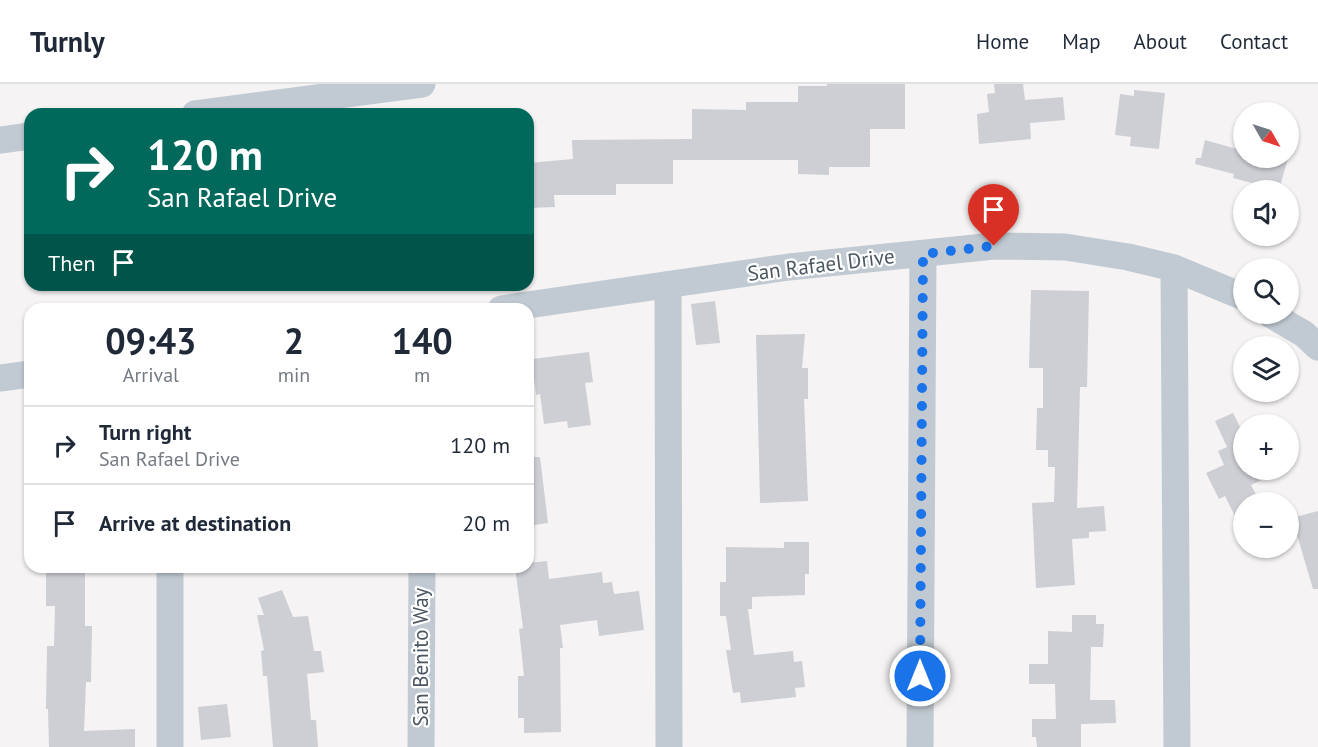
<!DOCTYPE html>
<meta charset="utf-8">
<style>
:root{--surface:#fff;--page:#f6f6f7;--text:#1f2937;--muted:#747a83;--line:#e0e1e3}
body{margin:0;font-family:"PT Sans",sans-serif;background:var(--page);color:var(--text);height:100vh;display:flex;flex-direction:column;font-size:22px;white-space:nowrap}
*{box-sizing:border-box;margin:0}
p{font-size:20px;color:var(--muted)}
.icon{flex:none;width:33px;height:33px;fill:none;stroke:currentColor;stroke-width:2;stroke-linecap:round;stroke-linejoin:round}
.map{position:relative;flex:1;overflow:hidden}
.details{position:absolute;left:24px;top:219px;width:510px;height:270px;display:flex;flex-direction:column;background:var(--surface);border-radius:18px;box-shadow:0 2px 4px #0004}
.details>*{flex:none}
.banner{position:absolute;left:24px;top:24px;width:510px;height:183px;border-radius:18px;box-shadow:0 2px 4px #0004;background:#00695c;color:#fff;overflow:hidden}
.needle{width:39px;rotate:129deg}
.buttons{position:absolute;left:1233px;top:18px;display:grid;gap:12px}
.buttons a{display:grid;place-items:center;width:66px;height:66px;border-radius:50%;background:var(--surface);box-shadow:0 2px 4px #0004;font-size:30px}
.pin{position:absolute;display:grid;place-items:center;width:51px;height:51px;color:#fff;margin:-62px -26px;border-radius:50% 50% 50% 0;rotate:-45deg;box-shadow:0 0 6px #0007}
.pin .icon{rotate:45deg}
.me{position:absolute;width:66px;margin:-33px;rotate:0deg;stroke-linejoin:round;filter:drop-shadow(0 0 4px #0008)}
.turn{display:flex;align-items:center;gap:21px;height:126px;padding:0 24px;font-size:27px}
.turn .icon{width:78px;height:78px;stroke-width:2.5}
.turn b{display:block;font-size:42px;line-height:51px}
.then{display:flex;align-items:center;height:57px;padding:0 24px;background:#0003;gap:12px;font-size:22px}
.eta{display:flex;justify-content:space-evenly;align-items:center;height:102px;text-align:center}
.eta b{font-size:36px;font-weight:700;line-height:42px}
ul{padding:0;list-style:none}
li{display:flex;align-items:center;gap:18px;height:78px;padding:0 24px;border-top:2px solid var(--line)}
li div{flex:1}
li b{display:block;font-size:22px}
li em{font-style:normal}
header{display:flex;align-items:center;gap:36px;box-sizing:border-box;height:84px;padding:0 30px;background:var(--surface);border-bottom:2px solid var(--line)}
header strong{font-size:28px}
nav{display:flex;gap:33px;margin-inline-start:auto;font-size:21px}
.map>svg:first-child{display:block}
</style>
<header>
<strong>Turnly</strong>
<nav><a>Home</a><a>Map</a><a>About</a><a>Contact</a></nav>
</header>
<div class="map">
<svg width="1318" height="663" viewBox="0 0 1318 663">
<rect width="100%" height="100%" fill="#f5f3f3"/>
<g fill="#cdcfd5">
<polygon points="827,0 905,0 905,45 870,45 870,83 829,83 829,91 798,90 798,76 673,76 673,100 616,100 616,111 554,111 555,123 528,124 528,79 573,75 572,56 692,55 692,25 746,26 746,18 798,18 798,2 827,2"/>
<polygon points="994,0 1023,0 1025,16 1063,13 1065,36 1030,39 1031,55 979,60 977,30 989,28 987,10 995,9"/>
<polygon points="1134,6 1165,9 1159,65 1130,62 1131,53 1115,51 1120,10 1134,12"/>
<polygon points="1205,56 1244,67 1244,74 1288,74 1279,106 1233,94 1234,90 1195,80 1196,74 1201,74"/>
<polygon points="1031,206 1089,207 1087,303 1080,303 1077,424 1104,422 1106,447 1089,448 1089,454 1072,455 1075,501 1036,504 1032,419 1054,418 1055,383 1048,383 1048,366 1036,366 1037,324 1043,324 1043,284 1029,284"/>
<polygon points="715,217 720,259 696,261 691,220"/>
<polygon points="805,250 802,284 808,284 808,315 804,315 808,417 760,419 756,251"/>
<polygon points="589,268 593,298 585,299 591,341 568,344 567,337 544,340 540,310 536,311 532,275"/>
<polygon points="1233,329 1244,351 1244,386 1284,386 1251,401 1260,418 1244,418 1244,450 1225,412 1219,415 1206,389 1224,381 1218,367 1227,363 1215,337"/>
<polygon points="528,373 540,373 548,439 528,442"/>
<polygon points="1318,427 1318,505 1313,505 1292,434"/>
<polygon points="784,458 809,458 809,490 805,490 805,511 752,513 752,525 748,525 754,571 793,567 794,578 802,577 805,603 795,604 796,613 741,619 740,608 733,609 726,566 731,566 726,532 720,532 720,498 726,498 726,463 784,464"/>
<polygon points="547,477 549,495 602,488 603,499 612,498 614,510 639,507 644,546 599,552 597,536 560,541 563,564 560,564 561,648 524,649 524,634 518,634 518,592 524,592 519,545 523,544 515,483 528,483 528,479"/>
<polygon points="46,483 85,483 85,542 92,542 91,598 86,598 84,647 135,645 135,663 49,663 48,625 46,625 47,562 54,562 55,522 46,522"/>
<polygon points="282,506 293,533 308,532 314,567 321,567 324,588 307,590 311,636 316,636 318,663 273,663 267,592 263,592 261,567 264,566 257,531 264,531 258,514"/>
<polygon points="1072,531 1096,531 1096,540 1104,540 1103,563 1091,563 1090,616 1115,616 1116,639 1081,640 1081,663 1037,663 1036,653 1032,653 1032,635 1056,635 1055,600 1029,600 1029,580 1048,580 1048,547 1072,548"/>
<polygon points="227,620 231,653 201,656 198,623"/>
</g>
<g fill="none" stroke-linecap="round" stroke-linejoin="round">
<g stroke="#c1cad2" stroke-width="27">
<polyline points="195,30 422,0"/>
<polyline points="0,56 30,52"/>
<polyline points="1174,184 1177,663"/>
<polyline points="668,201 669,663"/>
<polyline points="501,225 789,183 994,162 1065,163 1128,173 1174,184 1244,213"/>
<polyline points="1270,230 1304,250 1318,263"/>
<polyline points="0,294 30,290"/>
<polyline points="170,663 170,483"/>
<polyline points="421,663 422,483"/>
<polyline points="920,663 923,170"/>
</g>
</g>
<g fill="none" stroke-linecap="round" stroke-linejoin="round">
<polyline stroke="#1a73e8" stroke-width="10" stroke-dasharray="0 18" points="920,592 923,170 994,162"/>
</g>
<g text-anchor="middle" stroke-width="4.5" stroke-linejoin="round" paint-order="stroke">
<g font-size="21" fill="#4a5661" stroke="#fff">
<text transform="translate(821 181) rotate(-7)" y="7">San Rafael Drive</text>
<text transform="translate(421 573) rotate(-90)" y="7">San Benito Way</text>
</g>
</g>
</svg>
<div class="buttons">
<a><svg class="needle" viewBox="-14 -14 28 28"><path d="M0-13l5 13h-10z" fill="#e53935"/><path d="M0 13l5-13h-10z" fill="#747a83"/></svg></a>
<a><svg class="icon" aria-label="sound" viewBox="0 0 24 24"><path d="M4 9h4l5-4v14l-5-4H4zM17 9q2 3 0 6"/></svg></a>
<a><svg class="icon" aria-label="search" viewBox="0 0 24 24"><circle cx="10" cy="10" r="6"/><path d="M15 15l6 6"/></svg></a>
<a><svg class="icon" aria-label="layers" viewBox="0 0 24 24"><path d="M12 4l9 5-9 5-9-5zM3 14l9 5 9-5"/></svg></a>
<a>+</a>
<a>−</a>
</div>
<div class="pin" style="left:994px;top:162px;background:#d93025"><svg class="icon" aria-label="arrive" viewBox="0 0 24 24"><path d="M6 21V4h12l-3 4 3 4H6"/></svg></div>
<svg class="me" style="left:920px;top:592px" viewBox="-20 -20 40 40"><circle r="17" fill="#1a73e8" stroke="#fff" stroke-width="3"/><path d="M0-11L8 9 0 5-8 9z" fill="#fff"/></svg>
<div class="banner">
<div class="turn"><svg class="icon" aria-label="right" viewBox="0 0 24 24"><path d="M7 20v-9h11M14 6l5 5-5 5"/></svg><div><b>120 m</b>San Rafael Drive</div></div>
<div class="then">Then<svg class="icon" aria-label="arrive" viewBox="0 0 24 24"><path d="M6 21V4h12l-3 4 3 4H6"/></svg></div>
</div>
<section class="details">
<div class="eta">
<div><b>09:43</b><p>Arrival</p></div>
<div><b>2</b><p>min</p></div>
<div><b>140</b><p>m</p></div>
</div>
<ul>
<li><svg class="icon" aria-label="right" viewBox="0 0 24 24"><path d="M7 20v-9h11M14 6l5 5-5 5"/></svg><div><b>Turn right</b><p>San Rafael Drive</p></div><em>120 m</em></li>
<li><svg class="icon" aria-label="arrive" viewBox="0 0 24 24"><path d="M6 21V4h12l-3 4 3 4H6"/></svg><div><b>Arrive at destination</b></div><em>20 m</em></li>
</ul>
</section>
</div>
